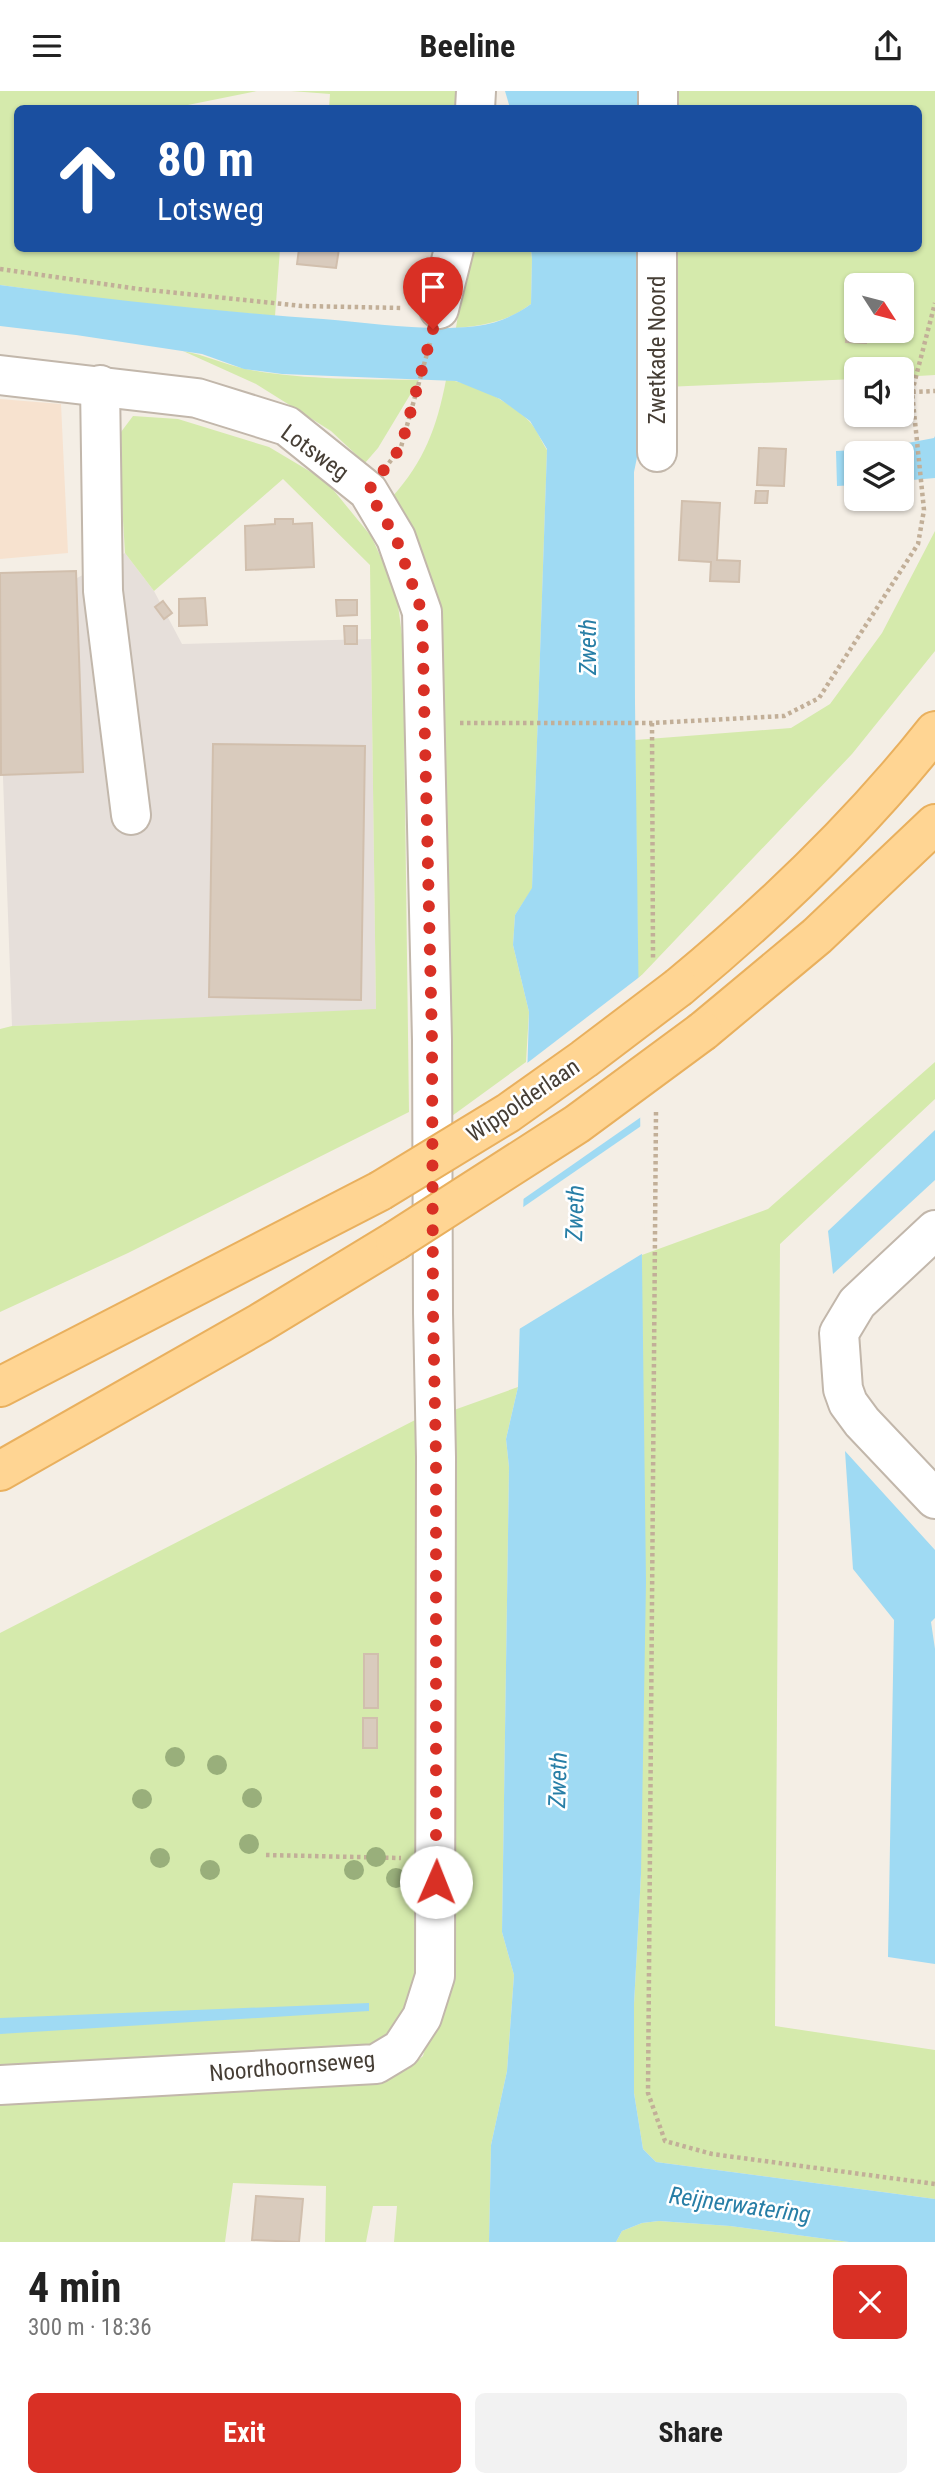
<!DOCTYPE html>
<meta charset="utf-8">
<style>
:root{--surface:#fff;--page:#f2f2f2;--text:#222;--muted:#767676;--accent:#d93025}
body{margin:0;font-family:"Roboto Condensed",sans-serif;background:var(--page);color:var(--text);height:100vh;display:flex;flex-direction:column;font-size:26px;white-space:nowrap}
*{box-sizing:border-box;margin:0}
p{font-size:23px;color:var(--muted)}
.icon{flex:none;width:38px;height:38px;fill:none;stroke:currentColor;stroke-width:2;stroke-linecap:round;stroke-linejoin:round}
.map{position:relative;height:2151px;overflow:hidden}
.details{display:flex;flex-direction:column;background:var(--surface);flex:1}
.details>*{flex:none}
.guide{position:absolute;left:14px;top:14px;width:908px;height:147px;border-radius:10px;box-shadow:0 2px 5px #0004;background:#1a4fa0;color:#fff;overflow:hidden}
.needle{width:46px;rotate:126deg}
.buttons{position:absolute;left:844px;top:182px;display:grid;gap:14px}
.buttons a{display:grid;place-items:center;width:70px;height:70px;border-radius:10px;background:var(--surface);box-shadow:0 2px 5px #0004;font-size:35px}
.pin{position:absolute;display:grid;place-items:center;width:60px;height:60px;color:#fff;margin:-72px -30px;border-radius:50% 50% 50% 0;rotate:-45deg;box-shadow:0 0 7px #0007}
.pin .icon{rotate:45deg}
.me{position:absolute;width:77px;margin:-38px;rotate:1deg;stroke-linejoin:round;filter:drop-shadow(0 0 5px #0008)}
.turn{display:flex;align-items:center;gap:24px;height:147px;padding:0 28px;font-size:32px}
.turn .icon{width:91px;height:91px;stroke-width:2.5}
.turn b{display:block;font-size:49px;line-height:60px}
.round{display:grid;place-items:center;flex:none;width:74px;height:74px;border-radius:10px;background:var(--page)}
.overview{display:flex;align-items:center;justify-content:space-between;height:119px;padding:0 28px}
h1{font-size:42px;font-weight:700;line-height:52px}
.cta{display:flex;gap:14px;margin-top:auto;padding:14px 28px}
.cta a{flex:1;height:80px;border-radius:10px;background:var(--accent);color:#fff;font-size:28px;font-weight:700;line-height:80px;text-align:center}
.cta a+a{background:var(--page);color:var(--text)}
header{display:flex;justify-content:space-between;align-items:center;height:91px;padding:0 28px;background:var(--surface);font-size:32px;font-weight:700}
.map>svg:first-child{display:block}
</style>
<header><svg class="icon" aria-label="menu" viewBox="0 0 24 24"><path d="M4 6h16M4 12h16M4 18h16"/></svg>Beeline<svg class="icon" aria-label="share" viewBox="0 0 24 24"><path d="M12 15V3M7 8l5-5 5 5M5 13v7h14v-7"/></svg></header>
<div class="map">
<svg width="935" height="2151" viewBox="0 0 935 2151">
<rect width="100%" height="100%" fill="#f4eee5"/>
<polygon fill="#f7e2cf" points="0,308 61,313 68,462 0,468"/>
<polygon fill="#e6dfda" points="125,462 154,500 182,553 371,548 376,919 12,935 0,604 0,490 77,487"/>
<g fill="#d5eaac" fill-rule="evenodd">
<polygon points="0,0 257,0 173,17 18,18 18,158 280,158 275,225 123,211 0,194"/>
<polygon points="291,0 460,0 458,18 329,17 330,3"/>
<path d="M668,0H935V284L901,286V278H856V288L665,296L666,158H919V18L668,17ZM856,194H901V240H856Z"/>
<path d="M468,158H531L532,168L531,213C507,231 485,234 456,237Z"/>
<path d="M183,260C205,264 224,273 246,278C300,289 363,288 419,289L378,357L365,372L331,340L256,293Z"/>
<path d="M446,289C471,290 512,312 529,330C537,338 541,350 547,359L532,798L515,824L513,854L529,921L526,971L445,1030L442,738L392,406C424,371 437,336 446,289Z"/>
<polygon points="133,325 178,328 269,356 326,390 371,445 396,499 403,552 409,1021 128,1162 0,1221 0,938 12,935 376,918 370,474 283,388 154,500 125,462 118,345"/>
<polygon points="935,440 935,560 852,663 638,888 635,649 791,637 830,613 882,542"/>
<polygon points="935,971 935,1008 780,1153 775,1935 935,1959 935,2108 656,2071 643,2058 634,2002 634,1913 641,1783 642,1164 768,1118"/>
<polygon points="518,1296 506,1348 509,1376 502,1841 514,1884 507,1980 491,2054 489,2151 394,2151 397,2115 373,2115 366,2151 325,2151 326,2095 233,2092 225,2151 0,2151 0,2010 375,1992 408,1978 423,1965 434,1929 454,1319"/>
<polygon points="419,1327 423,1850 406,1924 390,1944 367,1958 333,1963 19,1973 0,1976 0,1542"/>
<polygon points="659,2130 730,2135 849,2151 616,2151 622,2140 642,2132"/>
</g>
<g fill="#9fdaf3">
<polygon points="505,0 648,0 648,17 510,17"/>
<path d="M531,158H646L643,337L634,381L635,612L646,1491L641,1783L634,1913V2002L643,2058L656,2071L935,2108V2151H849L730,2135L659,2130L642,2132L622,2140L616,2151H489L491,2054L507,1980L514,1884L502,1841L509,1376L506,1348L518,1296L529,921L513,854L515,824L532,797L547,358L530,330L500,308L456,290L282,283L244,278L202,263L76,244L0,235V194C108,209 215,220 323,228C374,232 427,241 477,235C498,232 514,225 531,213L532,168Z"/>
<polygon points="935,345 935,387 901,390 901,362 856,362 856,394 837,395 836,360 876,358 934,347"/>
<polygon points="935,1039 935,1089 833,1183 828,1140"/>
<polygon points="845,1360 935,1459 935,1527 931,1531 935,1558 935,1873 888,1866 894,1529 853,1478"/>
<polygon points="369,1912 369,1920 0,1943 0,1927"/>
</g>
<g fill="#f4eee5">
<polygon points="642,884 644,1024 519,1111 522,976"/>
<polygon points="644,1033 645,1161 516,1240 519,1119"/>
</g>
<g fill="#d9cbbd" stroke="#d1bfad" stroke-width="2">
<polygon points="299,158 339,158 336,177 297,173"/>
<polygon points="848,229 856,230 856,240 867,240 866,252 846,251"/>
<polygon points="759,357 786,358 784,395 757,394"/>
<polygon points="756,400 768,400 767,412 755,412"/>
<polygon points="682,410 720,412 717,469 740,470 739,491 710,490 711,471 679,469"/>
<polygon points="275,428 293,428 293,433 312,432 314,476 246,479 245,435 275,433"/>
<polygon points="76,480 83,681 1,684 0,482"/>
<polygon points="205,507 207,534 179,535 179,508"/>
<polygon points="336,509 357,509 357,524 337,525"/>
<polygon points="163,510 172,522 164,528 155,516"/>
<polygon points="344,535 357,535 357,553 345,553"/>
<polygon points="213,653 365,655 361,909 209,906"/>
<rect x="364" y="1563" width="14" height="54"/>
<rect x="363" y="1627" width="14" height="30"/>
<polygon points="256,2105 303,2108 299,2151 252,2149"/>
</g>
<g fill="none" stroke-linecap="round" stroke-linejoin="round">
<g stroke="#c2b7ab" stroke-width="42">
<g id="minor">
<polyline points="475,18 476,0"/>
<polyline points="658,18 658,0"/>
<polyline points="439,218 454,158"/>
<polyline points="0,284 197,307 287,335 368,400 396,447 422,521 432,949 433,1222 436,1366 435,1885 422,1926 401,1958 376,1973 0,1994"/>
<polyline points="100,294 103,500 131,724"/>
<polyline points="657,361 657,158"/>
<polyline points="935,1139 857,1212 839,1242 843,1298 848,1312 862,1331 935,1408"/>
</g>
</g>
<g stroke="#e9b05e" stroke-width="42">
<g id="major">
<path d="M679,896C772,819 860,735 935,640"/>
<polyline points="703,940 817,845 935,733"/>
<polyline points="0,1296 380,1100"/>
<polyline points="0,1380 260,1232 395,1150"/>
</g>
</g>
<g stroke="#c2af98" stroke-width="4.5" stroke-dasharray="3.5 3.5" stroke-linecap="butt">
<polyline points="0,178 139,198 302,215 403,217"/>
<polyline points="912,301 935,212"/>
<polyline points="389,372 401,356 430,252"/>
<polyline points="460,632 652,632 784,625 819,607 918,453 924,419 912,301 935,300"/>
<polyline points="652,632 653,869"/>
<polyline points="656,1021 648,2002 665,2050 712,2063 935,2093"/>
<polyline points="266,1764 401,1767"/>
</g>
<use href="#minor" stroke="#fff" stroke-width="38"/>
<use href="#major" stroke="#ffd593" stroke-width="38"/>
<g stroke="#e9b05e" stroke-width="42" stroke-linecap="butt">
<g id="major-bridge">
<polyline points="380,1100 508,1022 584,968 679,896"/>
<polyline points="395,1150 577,1033 703,940"/>
</g>
</g>
<use href="#major-bridge" stroke="#ffd593" stroke-width="38"/>
</g>
<g fill="#99af7b">
<circle cx="175" cy="1666" r="10"/>
<circle cx="217" cy="1674" r="10"/>
<circle cx="252" cy="1707" r="10"/>
<circle cx="142" cy="1708" r="10"/>
<circle cx="249" cy="1753" r="10"/>
<circle cx="376" cy="1766" r="10"/>
<circle cx="160" cy="1767" r="10"/>
<circle cx="210" cy="1779" r="10"/>
<circle cx="354" cy="1779" r="10"/>
<circle cx="396" cy="1787" r="10"/>
</g>
<g fill="none" stroke-linecap="round" stroke-linejoin="round">
<polyline stroke="#d93025" stroke-width="12" stroke-dasharray="0 21.6" points="433,238 401,356 368,400 396,447 422,521 432,949 433,1222 436,1366 436,1791"/>
</g>
<g text-anchor="middle" stroke-width="5" stroke-linejoin="round" paint-order="stroke">
<g font-size="23" fill="#463e35" stroke="#fff">
<text transform="translate(657 259) rotate(-90)" y="8">Zwetkade Noord</text>
<text transform="translate(315 361) rotate(36)" y="8">Lotsweg</text>
<text transform="translate(523 1009) rotate(-34)" y="8">Wippolderlaan</text>
<text transform="translate(292 1975) rotate(-5)" y="8">Noordhoornseweg</text>
</g>
<g font-size="24" font-style="italic" fill="#277ea6" stroke="#fff">
<text transform="translate(588 556) rotate(-90)" y="8">Zweth</text>
<text transform="translate(575 1122) rotate(-88)" y="8">Zweth</text>
<text transform="translate(558 1689) rotate(-88)" y="8">Zweth</text>
<text transform="translate(740 2114) rotate(8)" y="8">Reijnerwatering</text>
</g>
</g>
</svg>
<div class="buttons">
<a><svg class="needle" viewBox="-14 -14 28 28"><path d="M0-13l5 13h-10z" fill="#e53935"/><path d="M0 13l5-13h-10z" fill="#767676"/></svg></a>
<a><svg class="icon" aria-label="sound" viewBox="0 0 24 24"><path d="M4 9h4l5-4v14l-5-4H4zM17 9q2 3 0 6"/></svg></a>
<a><svg class="icon" aria-label="layers" viewBox="0 0 24 24"><path d="M12 4l9 5-9 5-9-5zM3 14l9 5 9-5"/></svg></a>
</div>
<div class="pin" style="left:433px;top:238px;background:#d93025"><svg class="icon" aria-label="arrive" viewBox="0 0 24 24"><path d="M6 21V4h12l-3 4 3 4H6"/></svg></div>
<svg class="me" style="left:436px;top:1791px" viewBox="-20 -20 40 40"><circle r="19" fill="#fff"/><path d="M0-13L10 11 0 6-10 11z" fill="#d93025"/></svg>
<div class="guide">
<div class="turn"><svg class="icon" aria-label="ahead" viewBox="0 0 24 24"><path d="M12 20V5M6 11l6-6 6 6"/></svg><div><b>80 m</b>Lotsweg</div></div>
</div>
</div>
<section class="details">
<div class="overview"><div><h1>4 min</h1><p>300 m · 18:36</p></div><a class="round" style="background:#d93025;color:#fff"><svg class="icon" aria-label="close" viewBox="0 0 24 24"><path d="M6 6l12 12M18 6L6 18"/></svg></a></div>
<div class="cta"><a>Exit</a><a>Share</a></div>
</section>
